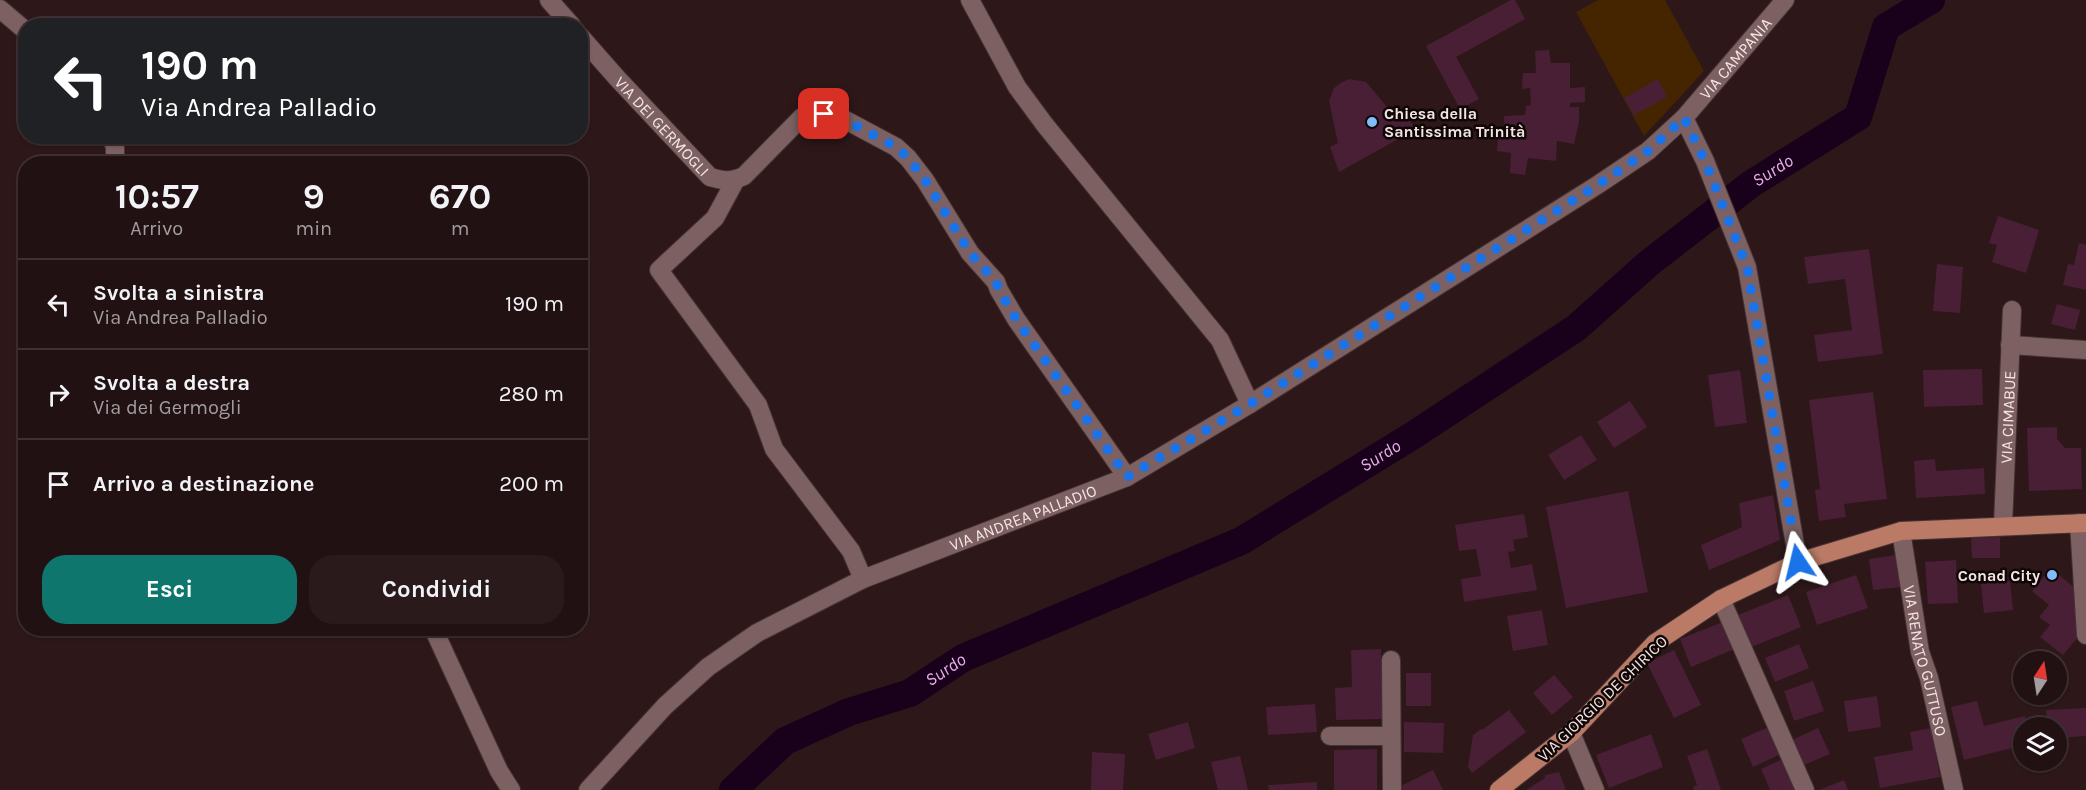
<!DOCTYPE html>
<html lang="it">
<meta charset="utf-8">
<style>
:root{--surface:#221113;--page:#2a1a1c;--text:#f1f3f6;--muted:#a29da0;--line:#3f3133;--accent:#0f766e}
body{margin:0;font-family:Karla,sans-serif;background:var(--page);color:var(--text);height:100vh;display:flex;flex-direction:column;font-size:22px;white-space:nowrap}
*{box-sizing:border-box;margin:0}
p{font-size:20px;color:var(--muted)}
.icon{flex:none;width:33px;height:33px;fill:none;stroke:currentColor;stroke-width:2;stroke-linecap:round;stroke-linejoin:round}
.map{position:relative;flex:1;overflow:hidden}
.details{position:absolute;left:18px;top:156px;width:570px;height:480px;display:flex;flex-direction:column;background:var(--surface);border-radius:24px;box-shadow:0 2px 4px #0004,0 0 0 2px var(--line)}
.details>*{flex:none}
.banner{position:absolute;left:18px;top:18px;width:570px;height:126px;border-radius:24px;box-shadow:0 2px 4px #0004,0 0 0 2px var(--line);background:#202124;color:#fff;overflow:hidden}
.needle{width:39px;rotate:12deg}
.controls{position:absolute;left:2013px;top:651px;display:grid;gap:12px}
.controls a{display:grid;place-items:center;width:54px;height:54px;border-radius:50%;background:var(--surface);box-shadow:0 2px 4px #0004,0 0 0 2px var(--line);font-size:30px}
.pin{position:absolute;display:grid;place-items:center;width:51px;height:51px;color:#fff;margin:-26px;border-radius:12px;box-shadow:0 3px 9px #0006}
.me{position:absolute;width:66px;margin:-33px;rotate:350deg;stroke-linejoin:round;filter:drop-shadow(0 0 4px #0008)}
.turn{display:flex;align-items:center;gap:21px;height:126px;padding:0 24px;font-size:27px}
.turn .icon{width:78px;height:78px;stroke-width:2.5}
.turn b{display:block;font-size:42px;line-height:51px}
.eta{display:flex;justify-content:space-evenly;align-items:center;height:102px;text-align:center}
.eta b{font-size:36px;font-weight:700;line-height:42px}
.action{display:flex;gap:12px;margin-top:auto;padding:12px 24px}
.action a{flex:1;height:69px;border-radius:24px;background:var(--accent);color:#fff;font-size:24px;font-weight:700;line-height:69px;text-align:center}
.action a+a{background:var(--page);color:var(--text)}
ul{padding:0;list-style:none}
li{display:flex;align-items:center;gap:18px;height:90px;padding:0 24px;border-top:2px solid var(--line)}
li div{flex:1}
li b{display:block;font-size:22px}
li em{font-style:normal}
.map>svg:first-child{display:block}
</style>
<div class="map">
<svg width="2086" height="790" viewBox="0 0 2086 790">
<rect width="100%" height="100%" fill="#2d1719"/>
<polygon fill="#442500" points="1598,0 1665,0 1704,71 1644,136 1576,12"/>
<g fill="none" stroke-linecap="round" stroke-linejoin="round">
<path stroke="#19001b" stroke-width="28" id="s1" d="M733,790L785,741L849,712L910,693L963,658L1241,541L1412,436L1576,328L1649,263L1751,184L1858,117L1886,27L1931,0"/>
</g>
<g fill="#481f34">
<polygon points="1511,0 1515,0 1525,19 1456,57 1479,99 1460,109 1426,46"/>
<polygon points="1549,50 1551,63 1570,63 1570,88 1585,87 1585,102 1570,103 1570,107 1579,107 1579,122 1574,144 1557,141 1556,161 1528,158 1525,175 1510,173 1511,153 1497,151 1498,135 1505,136 1504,116 1525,115 1526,106 1531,105 1530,88 1522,89 1523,73 1536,73 1535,51"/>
<polygon points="1350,79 1366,82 1393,114 1401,110 1416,129 1339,172 1330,147 1338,143 1329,101 1334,88 1342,82"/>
<polygon points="1658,79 1667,97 1634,115 1624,98"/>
<polygon points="1998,216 2039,230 2026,273 1992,262 1997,245 1989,243"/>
<polygon points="2079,243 2086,245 2086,290 2063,285 2068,264 2074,265"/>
<polygon points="1869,249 1883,354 1818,362 1814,335 1852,330 1845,279 1808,284 1804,257"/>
<polygon points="1937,264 1963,267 1960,313 1933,311"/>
<polygon points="2057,304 2080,310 2075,330 2051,324"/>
<polygon points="1982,369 1983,405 1924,407 1923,370"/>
<polygon points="1740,370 1747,423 1715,427 1708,375"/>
<polygon points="1873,392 1887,499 1844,504 1846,517 1819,521 1815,490 1820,489 1809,400"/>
<polygon points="1630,401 1647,427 1614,448 1597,422"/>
<polygon points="2057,427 2057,439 2065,448 2081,448 2082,489 2029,491 2027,428"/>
<polygon points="1581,435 1597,460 1564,480 1548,455"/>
<polygon points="1935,459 1936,471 1984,468 1985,494 1916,498 1914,461"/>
<polygon points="1628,491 1648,592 1566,608 1546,507"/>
<polygon points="1773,495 1780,540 1709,570 1701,545 1742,527 1739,503"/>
<polygon points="1524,514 1528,537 1513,540 1515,551 1508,552 1511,568 1532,564 1537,590 1464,602 1461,579 1481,576 1476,549 1459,551 1455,525"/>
<polygon points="2000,537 2000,558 1972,558 1971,538"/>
<polygon points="1896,555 1901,587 1873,590 1869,559"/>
<polygon points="1956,560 1958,603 1928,604 1925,562"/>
<polygon points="2051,568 2076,589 2079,636 2063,655 2040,637 2050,625 2039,617 2049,605 2032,591"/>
<polygon points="1856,575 1868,608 1817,625 1806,592"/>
<polygon points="2010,581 2013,610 1984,613 1981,584"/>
<polygon points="1788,595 1801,627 1751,647 1738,615"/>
<polygon points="1542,610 1548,645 1513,651 1507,616"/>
<polygon points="1725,621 1737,648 1691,667 1680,639"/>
<polygon points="1799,644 1809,668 1775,682 1765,658"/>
<polygon points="1381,649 1383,719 1336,720 1335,688 1352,687 1351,650"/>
<polygon points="1674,650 1701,705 1674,718 1647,663"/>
<rect x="1406" y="673" width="25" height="33"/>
<polygon points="1554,675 1573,697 1552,715 1533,693"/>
<polygon points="1813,681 1824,711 1794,721 1784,691"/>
<polygon points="1877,696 1881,727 1848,732 1844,701"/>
<polygon points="1977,701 1984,726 2025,716 2028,728 2024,728 2024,745 1964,760 1951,707"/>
<polygon points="1315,704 1317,732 1268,735 1266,707"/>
<polygon points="2086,708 2086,736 2056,738 2056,728 2047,728 2046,710"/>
<polygon points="1509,710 1526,732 1472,773 1468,767 1473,735 1481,729 1482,730"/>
<polygon points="1188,722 1195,748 1156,760 1148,734"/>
<polygon points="1404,722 1444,723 1443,753 1404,752"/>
<polygon points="1769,727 1781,754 1753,767 1741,739"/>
<polygon points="1818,728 1830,754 1804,765 1792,740"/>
<polygon points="1931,728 1940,777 1880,788 1874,757 1913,750 1910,732"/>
<polygon points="1651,734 1663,767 1609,788 1596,755"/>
<polygon points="1377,749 1377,790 1334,790 1334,750"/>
<polygon points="1707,749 1721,790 1694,790 1693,787 1697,785 1687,756"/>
<polygon points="1092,752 1125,754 1123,790 1091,790"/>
<polygon points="1240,756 1248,790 1218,790 1211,762"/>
<polygon points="1785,758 1799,790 1770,790 1761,769"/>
<polygon points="1433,770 1443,790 1400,790 1399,787"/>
<polygon points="1559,772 1566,790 1526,790 1545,778 1545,775"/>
<polygon points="1844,780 1848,790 1819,790"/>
<polygon points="1317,782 1317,790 1269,790 1268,785"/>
</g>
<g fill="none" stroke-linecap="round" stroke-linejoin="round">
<g stroke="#463436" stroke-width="20">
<g id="minor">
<polyline points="549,0 572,26"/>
<polyline points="970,0 1017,87 1045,125 1220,340 1250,404"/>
<polyline points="0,9 26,31"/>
<path id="s2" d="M580,36L617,78L710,177C724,181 731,182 744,176L801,118L809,113L838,116L896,147L908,158L925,180L970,253L996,282L999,290L1016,319L1127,477"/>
<polyline points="1684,118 1705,161 1747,267 1798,562"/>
<polyline points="112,136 115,148 115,164"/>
<polyline points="735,181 715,218 659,270 758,405 774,449 851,551 863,579"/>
<polyline points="2010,345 2086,350"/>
<polyline points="2079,523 2086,635"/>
<path id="s3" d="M2003,525L2012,310"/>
<path id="s4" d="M1901,531L1920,652L1929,678L1954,790"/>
<polyline points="1721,599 1805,790"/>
<polyline points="433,628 499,771 511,790"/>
<polyline points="1391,660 1392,790"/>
<polyline points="1571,733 1595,790"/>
<polyline points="1330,736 1391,736"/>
<path id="s5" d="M588,790L665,706L708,667L757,633L863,579L1127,477L1250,404L1599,184L1648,151L1684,118L1785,0"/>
</g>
</g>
<g stroke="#463436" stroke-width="20">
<polyline id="major" points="1499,790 1571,733 1655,643 1721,599 1798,562 1901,531 2086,523"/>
</g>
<use href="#minor" stroke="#7d6162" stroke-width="18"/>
<use href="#major" stroke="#ba7a66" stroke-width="18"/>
</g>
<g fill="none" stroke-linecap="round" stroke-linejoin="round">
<polyline stroke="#1a73e8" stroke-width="10" stroke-dasharray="0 18" points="824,114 838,116 896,147 908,158 925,180 970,253 996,282 999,290 1016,319 1127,477 1250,404 1599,184 1648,151 1684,118 1705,161 1747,267 1798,562"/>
</g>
<g fill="#80bdfa" stroke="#0f0606" stroke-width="2">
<circle cx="1372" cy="122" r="6"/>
<circle cx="2052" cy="575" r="6"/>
</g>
<g text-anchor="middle" stroke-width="5" stroke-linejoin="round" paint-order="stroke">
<g font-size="16" fill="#f5e4e5" stroke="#0f0606">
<text dy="6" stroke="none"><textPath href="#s5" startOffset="1376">VIA CAMPANIA</textPath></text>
<text dy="6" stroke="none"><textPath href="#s2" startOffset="122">VIA DEI GERMOGLI</textPath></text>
<text dy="6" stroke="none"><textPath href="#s3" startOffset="108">VIA CIMABUE</textPath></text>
<text dy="6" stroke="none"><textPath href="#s5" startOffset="522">VIA ANDREA PALLADIO</textPath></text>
<text dy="6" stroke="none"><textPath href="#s4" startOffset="132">VIA RENATO GUTTUSO</textPath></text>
<text transform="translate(1602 698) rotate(-44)" y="6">VIA GIORGIO DE CHIRICO</text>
</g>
<g font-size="16" font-weight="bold" fill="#f5e4e5" stroke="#0f0606" text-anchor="start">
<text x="1384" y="119">Chiesa della<tspan x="1384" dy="18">Santissima Trinità</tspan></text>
<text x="2040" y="581" text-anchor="end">Conad City</text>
</g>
<g font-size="18" font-style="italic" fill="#e7afe9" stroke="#0f0606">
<text dy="6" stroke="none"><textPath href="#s1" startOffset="1220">Surdo</textPath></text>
<text dy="6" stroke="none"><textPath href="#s1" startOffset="734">Surdo</textPath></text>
<text dy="6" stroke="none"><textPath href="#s1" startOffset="248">Surdo</textPath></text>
</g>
</g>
</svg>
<div class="controls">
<a><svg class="needle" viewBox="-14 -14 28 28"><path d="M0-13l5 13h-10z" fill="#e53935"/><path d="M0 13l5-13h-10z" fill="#a29da0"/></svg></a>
<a><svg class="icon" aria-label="layers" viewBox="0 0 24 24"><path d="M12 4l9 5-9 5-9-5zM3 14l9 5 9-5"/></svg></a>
</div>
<div class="pin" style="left:824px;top:114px;background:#d93025"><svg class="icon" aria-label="arrive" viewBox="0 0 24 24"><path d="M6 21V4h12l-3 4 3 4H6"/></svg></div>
<svg class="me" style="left:1798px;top:562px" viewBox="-20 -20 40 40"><path d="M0-17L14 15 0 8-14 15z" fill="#1a73e8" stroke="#fff" stroke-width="4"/></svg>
<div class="banner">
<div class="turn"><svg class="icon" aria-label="left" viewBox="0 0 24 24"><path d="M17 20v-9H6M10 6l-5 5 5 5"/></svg><div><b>190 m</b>Via Andrea Palladio</div></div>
</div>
<section class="details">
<div class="eta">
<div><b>10:57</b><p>Arrivo</p></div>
<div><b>9</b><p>min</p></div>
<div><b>670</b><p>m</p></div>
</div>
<ul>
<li><svg class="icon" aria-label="left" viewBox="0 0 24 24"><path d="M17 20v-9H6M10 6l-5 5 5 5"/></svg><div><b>Svolta a sinistra</b><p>Via Andrea Palladio</p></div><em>190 m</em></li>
<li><svg class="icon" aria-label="right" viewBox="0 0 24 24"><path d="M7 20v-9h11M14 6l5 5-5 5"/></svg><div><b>Svolta a destra</b><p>Via dei Germogli</p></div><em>280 m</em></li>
<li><svg class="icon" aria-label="arrive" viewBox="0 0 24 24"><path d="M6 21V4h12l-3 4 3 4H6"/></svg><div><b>Arrivo a destinazione</b></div><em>200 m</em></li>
</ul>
<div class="action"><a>Esci</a><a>Condividi</a></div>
</section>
</div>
